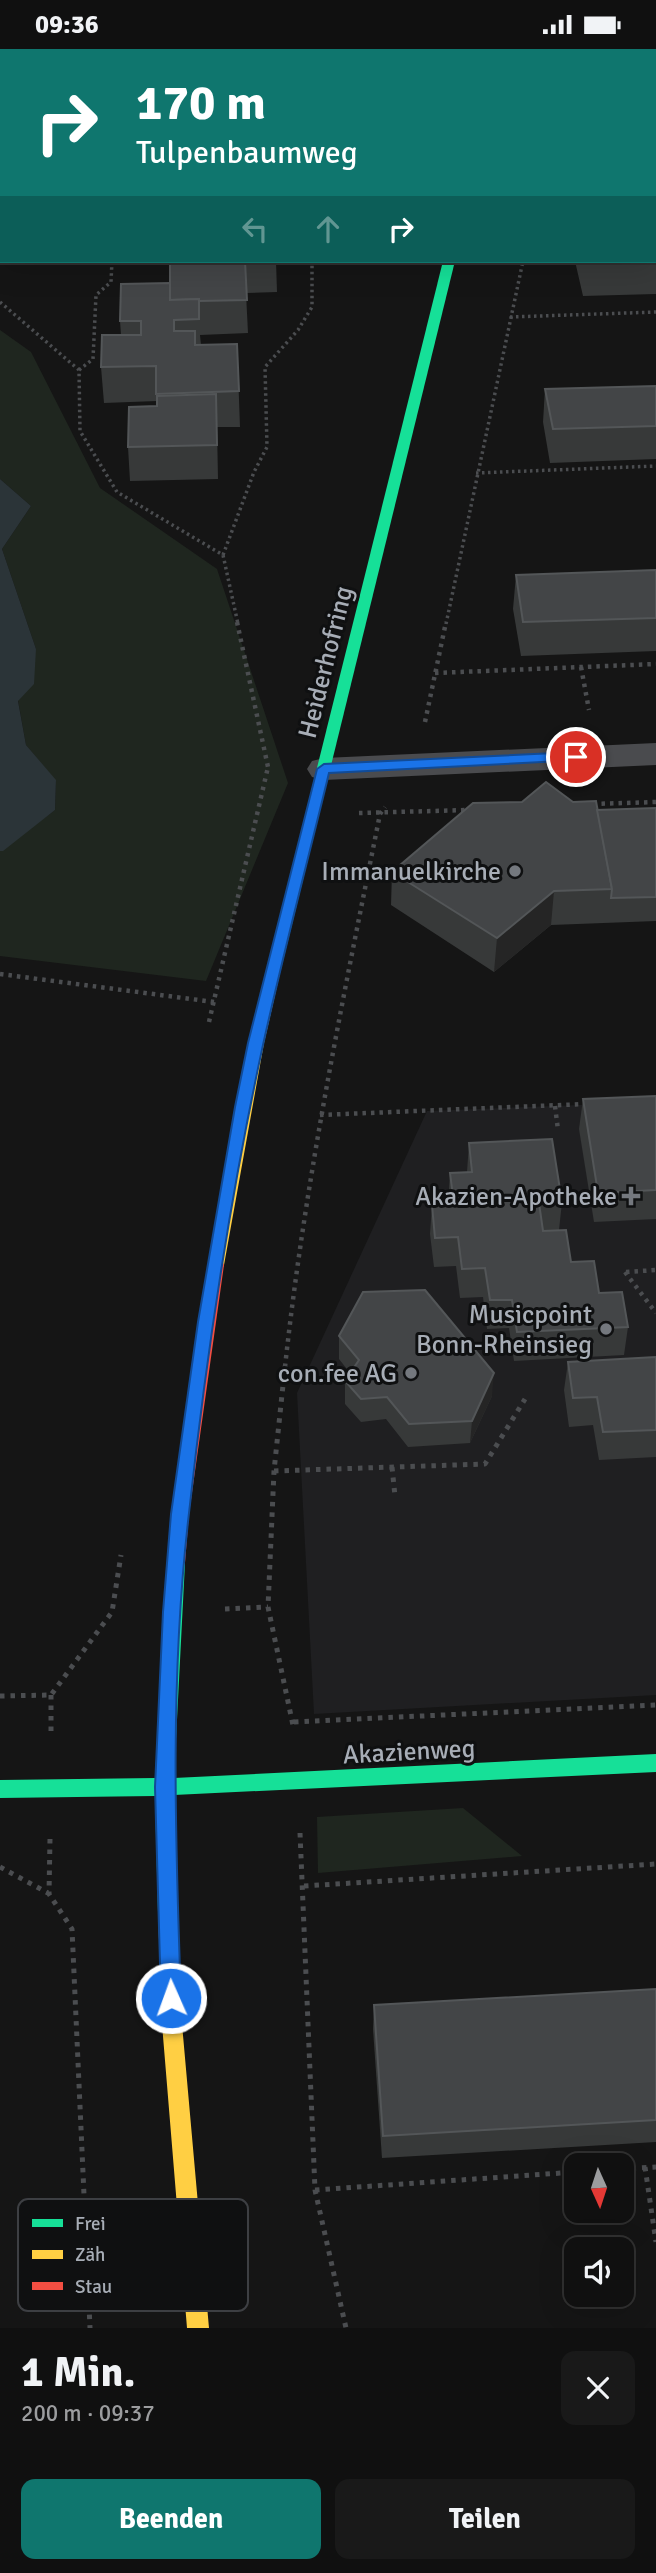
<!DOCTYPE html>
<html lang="de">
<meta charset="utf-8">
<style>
:root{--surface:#101010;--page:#191919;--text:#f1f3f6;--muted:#9c9d9f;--line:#303030;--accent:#0f766e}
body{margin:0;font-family:Signika,sans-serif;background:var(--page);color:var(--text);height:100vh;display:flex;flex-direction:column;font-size:26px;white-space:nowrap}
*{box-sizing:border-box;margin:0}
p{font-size:23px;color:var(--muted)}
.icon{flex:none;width:38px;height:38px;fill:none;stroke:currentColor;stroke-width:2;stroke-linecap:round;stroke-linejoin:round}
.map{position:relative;height:2279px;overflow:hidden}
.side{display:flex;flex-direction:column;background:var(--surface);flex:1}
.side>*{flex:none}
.hud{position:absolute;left:0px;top:0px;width:656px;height:214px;box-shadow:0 7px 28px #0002,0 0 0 2px var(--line);background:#0f766e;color:#fff;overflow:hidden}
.needle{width:46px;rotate:177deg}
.fabs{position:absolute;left:564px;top:2104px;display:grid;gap:14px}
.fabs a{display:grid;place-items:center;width:70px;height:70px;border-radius:14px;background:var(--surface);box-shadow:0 7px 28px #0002,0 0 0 2px var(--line);font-size:35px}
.pin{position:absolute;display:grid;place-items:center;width:60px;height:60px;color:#fff;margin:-30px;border:4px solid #fff;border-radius:50%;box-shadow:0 2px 7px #0007}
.me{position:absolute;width:77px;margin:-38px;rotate:358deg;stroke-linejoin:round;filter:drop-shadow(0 0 5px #0008)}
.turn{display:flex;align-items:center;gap:24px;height:147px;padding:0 21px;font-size:32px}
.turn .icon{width:91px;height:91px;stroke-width:2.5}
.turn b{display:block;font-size:49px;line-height:60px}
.lanes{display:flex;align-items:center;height:66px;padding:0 21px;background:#0003;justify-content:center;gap:35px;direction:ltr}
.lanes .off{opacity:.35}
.round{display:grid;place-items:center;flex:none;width:74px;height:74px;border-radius:14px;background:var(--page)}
.overview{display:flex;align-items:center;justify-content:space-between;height:119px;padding:0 21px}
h1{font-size:42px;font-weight:700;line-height:52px}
.button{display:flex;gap:14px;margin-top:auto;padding:14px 21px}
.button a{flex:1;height:80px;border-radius:14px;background:var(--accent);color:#fff;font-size:28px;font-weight:700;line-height:80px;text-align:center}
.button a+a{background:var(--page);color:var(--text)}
.status{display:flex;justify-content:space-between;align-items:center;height:49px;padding:0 35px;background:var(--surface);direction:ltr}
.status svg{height:19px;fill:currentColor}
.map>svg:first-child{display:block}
</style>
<div class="status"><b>09:36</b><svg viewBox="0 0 49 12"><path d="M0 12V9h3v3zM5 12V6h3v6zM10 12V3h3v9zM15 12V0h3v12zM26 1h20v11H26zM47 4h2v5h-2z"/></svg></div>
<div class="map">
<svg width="656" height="2279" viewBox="0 0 656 2279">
<rect width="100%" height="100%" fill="#151515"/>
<polygon fill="#1f1f21" points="656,1053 656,1646 314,1665 297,1344 427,1062"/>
<g fill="#1f261f">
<polygon points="0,281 31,303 100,439 217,520 288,734 206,932 0,907 0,802 55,761 56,732 26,696 18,651 36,600 2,500 31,457 0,430"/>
<polygon points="463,1759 522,1807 318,1824 317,1768"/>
</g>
<polygon fill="#2b3438" points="0,430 31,457 2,500 36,600 34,635 18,652 26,696 56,731 55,761 3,802 0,802"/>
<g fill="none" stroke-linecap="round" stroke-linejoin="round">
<g stroke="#4b4d50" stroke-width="3.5" stroke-dasharray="2.5 3.5" stroke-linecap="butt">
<polyline points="0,253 79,321 80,382 117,443 223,506 238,575"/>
<polyline points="510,268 656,263"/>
<polyline points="79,321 93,310 96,246 111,233 112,212"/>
<polyline points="476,424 656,417"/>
<polyline points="223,506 254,423 267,398 265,318 298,281 312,258 312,212"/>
<polyline points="446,575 523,212"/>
</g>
<g stroke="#4b4d50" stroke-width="4.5" stroke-dasharray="3.5 5" stroke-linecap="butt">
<polyline points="237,573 268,718"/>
<polyline points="581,618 589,661"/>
<polyline points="435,624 656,615"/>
<polyline points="425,673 446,573"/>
<polyline points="593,755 656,753"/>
<polyline points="359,764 469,761"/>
<polyline points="0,925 214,953"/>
<polyline points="209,973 268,718"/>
<polyline points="555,1057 558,1081"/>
<polyline points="320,1066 585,1055"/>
<polyline points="625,1223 656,1264"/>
<polyline points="626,1223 656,1221"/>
<path d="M285,1318C305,1132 343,949 380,765L385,758"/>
</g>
<g stroke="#4b4d50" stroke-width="5" stroke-dasharray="4.5 6" stroke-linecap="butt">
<polyline points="285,1317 274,1422 268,1558 294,1681"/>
<polyline points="392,1418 395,1447"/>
<polyline points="274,1422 485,1415 525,1350"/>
<polyline points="225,1560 268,1558"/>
<polyline points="51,1646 51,1687"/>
<polyline points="0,1647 51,1646 112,1563 121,1506"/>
<polyline points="294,1673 656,1656"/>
<polyline points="300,1784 315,2141 346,2279"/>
<polyline points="50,1790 49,1845 72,1880 90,2279"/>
<polyline points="0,1818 48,1844"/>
<polyline points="304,1837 656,1815"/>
<polyline points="645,2118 656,2193"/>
<polyline points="621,2120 656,2118"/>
<polyline points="315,2141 576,2123"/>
</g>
<polygon fill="#4a4b4e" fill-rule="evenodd" points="656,694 656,716 324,731 312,728 307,720 312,712 324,709"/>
<g fill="#16e098" fill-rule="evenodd">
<polygon points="443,212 455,212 280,924 273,929 266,924"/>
<polygon points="176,1506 182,1509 185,1514 174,1729 656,1705 656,1723 174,1746 178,1863 175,1870 168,1872 161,1870 158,1863 155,1747 0,1749 0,1731 155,1729 167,1514 170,1509"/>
</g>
<g fill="#ffcf43" fill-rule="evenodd">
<polygon points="273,919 280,924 264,994 224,1216 222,1221 210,1221 208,1216 248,994 266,924"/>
<polygon points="168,1854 175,1856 178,1863 182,1975 209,2279 187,2279 162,1975 158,1863 161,1856"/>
</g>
<g fill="#f24e42" fill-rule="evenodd">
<rect x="471" y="0" width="10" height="2"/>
<polygon points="216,1210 222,1211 224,1216 189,1465 185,1514 182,1519 176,1522 170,1519 167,1514 171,1465 208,1216 210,1211"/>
</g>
</g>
<g fill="#373939">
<polygon points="220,0 321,0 322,2 220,2"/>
<polygon points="575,0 656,0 656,24 654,24 654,2 576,2"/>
<rect x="0" y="99" width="2" height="70"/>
<polygon points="656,177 656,245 583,247 575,212 654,212"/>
<polygon points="201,212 276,212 277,243 246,244 248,284 200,286 201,296 237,295 240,378 217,378 218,430 130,432 128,398 157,357 157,352 104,354 101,318 121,286 120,272 170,234"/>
<polygon points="656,337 656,410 550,414 543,373 545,340"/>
<polygon points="656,521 656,602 521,607 513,560 516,526"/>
<polygon points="522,753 573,753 597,761 656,759 656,872 551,876 494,923 391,856 392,823"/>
<polygon points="656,1047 656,1170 594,1173 579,1080 583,1050"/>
<polygon points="469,1094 562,1153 559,1181 571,1213 628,1278 624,1306 514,1312 509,1279 487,1280 483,1248 460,1249 456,1217 434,1218 430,1185 432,1156 448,1155 450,1124 467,1123"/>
<polygon points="339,1287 492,1347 470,1394 408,1398 386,1370 361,1373 345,1355 345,1332 350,1324 339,1310"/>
<polygon points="656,1308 656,1408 599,1411 593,1376 569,1378 564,1341 568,1313"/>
<polygon points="656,1940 656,2093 382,2109 373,1980 374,1956"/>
</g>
<g fill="#252525">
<polygon points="554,842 551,876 494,923 497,889"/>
<polygon points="494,1324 492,1347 470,1394 472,1372"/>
</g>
<g fill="#434547" stroke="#535658" stroke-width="2">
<polygon points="251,0 321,0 322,2 251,2"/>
<rect x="0" y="99" width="2" height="36"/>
<polygon points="654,177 656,177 656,212 586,214 585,212 654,212"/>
<polygon points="201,212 245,212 247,251 199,252 199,250 170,251 170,213"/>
<polygon points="170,234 170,251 199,250 199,270 174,271 174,282 195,282 195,296 237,295 239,342 156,345 156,317 101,318 102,286 141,286 141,272 120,272 121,235"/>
<polygon points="656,337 656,377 553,380 545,340"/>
<polygon points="216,345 217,396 128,398 129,358 157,357 157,347"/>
<polygon points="656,521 656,569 523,573 516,526"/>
<polygon points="546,733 573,753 596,752 612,840 554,842 497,889 392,823 473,754 522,753"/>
<polygon points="656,759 656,848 611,849 612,840 597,761"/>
<polygon points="656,1047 656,1141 598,1144 583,1050"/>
<polygon points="552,1090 562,1153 539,1154 543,1182 566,1181 571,1213 594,1212 599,1244 622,1243 628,1278 517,1283 512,1251 490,1251 485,1219 462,1220 458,1188 435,1189 432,1156 454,1155 450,1124 472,1123 469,1094"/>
<polygon points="425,1241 494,1324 472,1372 409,1375 387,1348 361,1350 345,1332 359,1311 339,1287 363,1243"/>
<polygon points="656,1308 656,1381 603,1383 597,1348 573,1349 568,1313"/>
<polygon points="656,1940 656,2071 383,2087 374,1956"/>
</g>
<path fill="#1a73e8" stroke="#114b97" stroke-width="2" d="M576,703L583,708L581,711L329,724C307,815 283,905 263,996C230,1148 206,1309 189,1464C170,1625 175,1787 181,1949L178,1956L171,1959L164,1956L161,1949L155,1738L163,1563L171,1465L198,1273L235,1058L248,994L317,720L324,715Z"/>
<g fill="#74787e" stroke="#0f1011" stroke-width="2.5">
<circle cx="515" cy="822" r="7"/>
<path d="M627.5 1136.5h7v7h7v7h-7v7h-7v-7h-7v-7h7z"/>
<circle cx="606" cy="1280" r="7"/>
<circle cx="411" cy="1324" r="7"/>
</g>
<g text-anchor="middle" stroke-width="6" stroke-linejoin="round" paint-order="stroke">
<g font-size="26" fill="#a7adb6" stroke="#0f1011">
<text transform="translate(325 613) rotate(-76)" y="9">Heiderhofring</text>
<text transform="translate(409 1702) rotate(-3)" y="9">Akazienweg</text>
</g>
<g font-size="26" fill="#a7adb6" stroke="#0f1011" text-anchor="end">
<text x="501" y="831">Immanuelkirche</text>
<text x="617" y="1156">Akazien-Apotheke</text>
<text x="592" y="1274">Musicpoint<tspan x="592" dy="30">Bonn-Rheinsieg</tspan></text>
<text x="397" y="1333">con.fee AG</text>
</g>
</g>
<rect x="18" y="2150" width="230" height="112" rx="10" fill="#0f1011" stroke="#3d3f43" stroke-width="2"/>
<rect x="32" y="2170" width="31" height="8" fill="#16e098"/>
<rect x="32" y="2201" width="31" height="9" fill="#ffcf43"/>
<rect x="32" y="2233" width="31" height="8" fill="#f24e42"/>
<g font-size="19" fill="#a7adb6">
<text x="75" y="2181">Frei</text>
<text x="75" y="2212">Zäh</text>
<text x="75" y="2244">Stau</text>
</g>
</svg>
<div class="fabs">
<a><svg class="needle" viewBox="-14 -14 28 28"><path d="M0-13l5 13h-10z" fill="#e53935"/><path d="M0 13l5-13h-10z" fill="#9c9d9f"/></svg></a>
<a><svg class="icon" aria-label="sound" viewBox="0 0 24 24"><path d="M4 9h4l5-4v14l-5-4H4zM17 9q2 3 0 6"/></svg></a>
</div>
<div class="pin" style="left:576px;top:708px;background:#d93025"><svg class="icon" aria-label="arrive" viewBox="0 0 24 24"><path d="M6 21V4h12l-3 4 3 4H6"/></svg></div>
<svg class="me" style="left:171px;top:1949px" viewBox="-20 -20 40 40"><circle r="17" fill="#1a73e8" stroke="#fff" stroke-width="3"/><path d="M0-11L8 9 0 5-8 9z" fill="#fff"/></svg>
<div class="hud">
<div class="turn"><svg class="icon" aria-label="right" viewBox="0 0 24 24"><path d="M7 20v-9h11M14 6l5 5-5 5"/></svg><div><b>170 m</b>Tulpenbaumweg</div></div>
<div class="lanes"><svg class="icon off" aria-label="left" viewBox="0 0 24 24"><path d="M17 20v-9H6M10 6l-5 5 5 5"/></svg><svg class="icon off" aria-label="ahead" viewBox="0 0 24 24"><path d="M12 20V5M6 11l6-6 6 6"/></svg><svg class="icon" aria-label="right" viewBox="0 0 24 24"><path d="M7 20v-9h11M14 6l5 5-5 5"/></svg></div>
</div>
</div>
<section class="side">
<div class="overview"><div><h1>1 Min.</h1><p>200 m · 09:37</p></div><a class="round"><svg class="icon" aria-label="close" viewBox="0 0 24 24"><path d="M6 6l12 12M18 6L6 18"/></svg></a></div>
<div class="button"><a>Beenden</a><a>Teilen</a></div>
</section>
